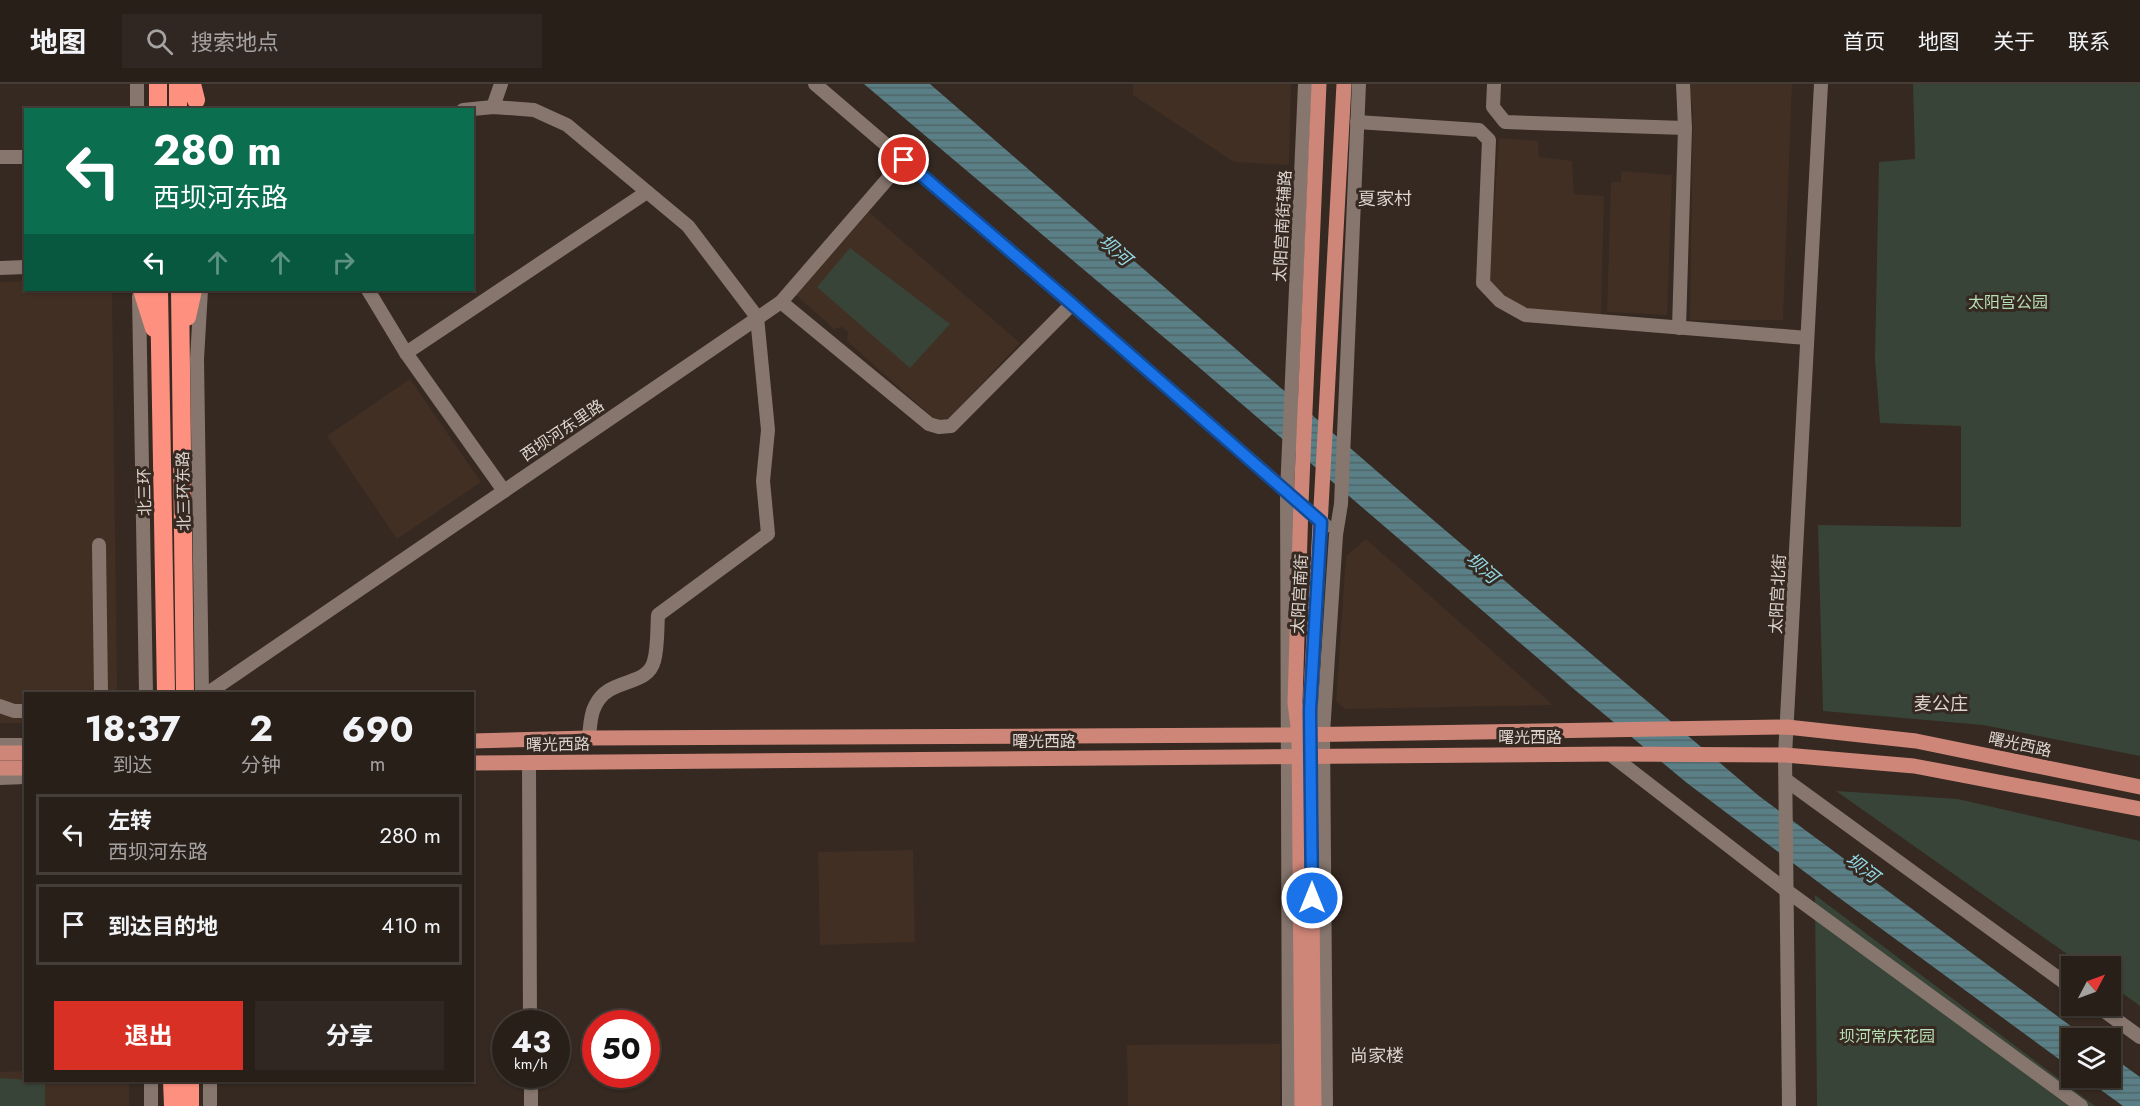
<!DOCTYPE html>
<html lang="zh">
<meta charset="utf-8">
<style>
:root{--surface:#281f19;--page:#302722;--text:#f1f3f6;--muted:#a5a2a2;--line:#443d38;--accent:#d93025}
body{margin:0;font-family:Jost,"Noto Sans SC",sans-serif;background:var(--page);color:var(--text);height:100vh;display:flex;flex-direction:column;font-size:22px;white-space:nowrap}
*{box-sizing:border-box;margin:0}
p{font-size:20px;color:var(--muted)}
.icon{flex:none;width:33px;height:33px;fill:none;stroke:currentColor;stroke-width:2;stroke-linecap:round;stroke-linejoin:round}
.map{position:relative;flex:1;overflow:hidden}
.drawer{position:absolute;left:24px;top:608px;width:450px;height:390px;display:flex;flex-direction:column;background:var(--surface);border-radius:0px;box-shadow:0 2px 4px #0004,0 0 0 2px var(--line)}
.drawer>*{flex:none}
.top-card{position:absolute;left:24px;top:24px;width:450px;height:183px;border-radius:0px;box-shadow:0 2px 4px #0004,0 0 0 2px var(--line);background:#0b6e4f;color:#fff;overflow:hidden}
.needle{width:39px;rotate:49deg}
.buttons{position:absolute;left:2061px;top:872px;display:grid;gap:12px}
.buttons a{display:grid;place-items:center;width:60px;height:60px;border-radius:0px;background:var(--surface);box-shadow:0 2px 4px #0004,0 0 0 2px var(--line);font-size:30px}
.speed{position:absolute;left:492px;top:926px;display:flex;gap:12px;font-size:30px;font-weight:700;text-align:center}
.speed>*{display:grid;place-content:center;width:78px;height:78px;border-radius:50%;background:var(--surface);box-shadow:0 2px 4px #0004,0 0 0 2px var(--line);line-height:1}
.speed small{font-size:15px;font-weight:400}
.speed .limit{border:9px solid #d22;background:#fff;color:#111}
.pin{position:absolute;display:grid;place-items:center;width:51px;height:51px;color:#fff;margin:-26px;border:3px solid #fff;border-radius:50%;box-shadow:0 2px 6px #0007}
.me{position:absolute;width:66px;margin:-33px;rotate:0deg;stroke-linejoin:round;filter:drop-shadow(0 0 4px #0008)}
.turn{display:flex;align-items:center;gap:21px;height:126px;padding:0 30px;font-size:27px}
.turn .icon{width:78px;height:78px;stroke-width:2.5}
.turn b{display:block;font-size:42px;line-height:51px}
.lanes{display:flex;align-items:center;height:57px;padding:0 30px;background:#0003;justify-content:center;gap:30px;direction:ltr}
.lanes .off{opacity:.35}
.eta{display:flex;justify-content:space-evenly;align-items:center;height:102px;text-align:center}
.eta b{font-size:36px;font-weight:700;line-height:42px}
.primary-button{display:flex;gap:12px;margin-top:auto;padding:12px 30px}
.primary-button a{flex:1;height:69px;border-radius:0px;background:var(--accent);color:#fff;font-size:24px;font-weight:700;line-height:69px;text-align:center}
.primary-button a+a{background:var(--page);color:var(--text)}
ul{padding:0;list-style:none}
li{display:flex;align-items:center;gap:18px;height:81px;margin:0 12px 9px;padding:0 18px;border:3px solid var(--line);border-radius:0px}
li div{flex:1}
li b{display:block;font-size:22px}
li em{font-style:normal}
header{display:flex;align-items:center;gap:36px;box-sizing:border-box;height:84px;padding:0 30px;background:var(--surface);border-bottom:2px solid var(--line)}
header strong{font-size:28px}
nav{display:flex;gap:33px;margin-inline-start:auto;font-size:21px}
.search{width:420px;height:54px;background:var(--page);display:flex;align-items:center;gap:15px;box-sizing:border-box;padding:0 21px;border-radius:0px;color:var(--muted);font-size:22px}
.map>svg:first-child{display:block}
</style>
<header>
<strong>地图</strong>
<div class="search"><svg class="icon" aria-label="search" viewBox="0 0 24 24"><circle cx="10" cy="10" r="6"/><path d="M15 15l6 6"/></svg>搜索地点</div>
<nav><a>首页</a><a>地图</a><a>关于</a><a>联系</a></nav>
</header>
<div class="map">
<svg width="2140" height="1022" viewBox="0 0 2140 1022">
<defs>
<pattern id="water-rules" width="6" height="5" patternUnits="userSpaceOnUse" patternTransform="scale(1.5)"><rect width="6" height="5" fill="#5a7f86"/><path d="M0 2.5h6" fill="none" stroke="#506669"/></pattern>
</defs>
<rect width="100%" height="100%" fill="#352921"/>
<g fill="#412f24">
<polygon points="1133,0 1291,0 1289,81 1234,78 1133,11"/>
<polygon points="1688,0 1792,0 1783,236 1690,236 1693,25"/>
<polygon points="1499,54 1538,57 1539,73 1572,77 1574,110 1604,112 1601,234 1524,228 1489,200"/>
<polygon points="1621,87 1672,91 1667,231 1607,228 1611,98 1621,98"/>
<polygon points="869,128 1020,259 949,334 940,337 930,331 847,257 848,248 842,243 834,245 796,211"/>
<polygon points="25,197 26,206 112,206 117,609 26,609 25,639 0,639 0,198"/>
<polygon points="410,295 481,398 397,455 327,352"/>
<polygon points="1366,455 1553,621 1345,625 1336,618 1346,472"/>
<polygon points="913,766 915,858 820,861 818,768"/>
<polygon points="1280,960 1280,1022 1128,1022 1127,961"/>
<polygon points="25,987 26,996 129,996 129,1022 0,1022 0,988"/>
</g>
<g fill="#384437">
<polygon points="1913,0 2140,0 2140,672 1983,641 1823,627 1818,441 1961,443 1961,342 1880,339 1875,275 1879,78 1915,75"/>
<polygon points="850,164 950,240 910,284 817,203"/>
<polygon points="1836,707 1958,715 2140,757 2140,922 2111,901 2110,882 2084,882"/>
<polygon points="1815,811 2095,1022 1817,1022"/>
<polygon points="0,994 45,997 45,1022 0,1022"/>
</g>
<g fill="url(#water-rules)">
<polygon points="864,0 930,0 1432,435 1759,712 2087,954 2072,954 2071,984 1834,810 1687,699 1575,606 1180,267"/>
<polygon points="2111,972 2140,993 2140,1022 2123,1022 2083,993 2110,993"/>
</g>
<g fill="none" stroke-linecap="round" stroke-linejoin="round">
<g stroke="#86766d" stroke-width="14">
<polyline points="137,0 137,26"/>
<polyline points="815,0 1072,220 1326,442"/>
<polyline points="1494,0 1493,23 1505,38 1685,44"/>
<polyline points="493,23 501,0"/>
<path d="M463,26L493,23L534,26L567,41L688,142L757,233L768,346L763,397L768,450L658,531C657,545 658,563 654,577C647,604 609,592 595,622C590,631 590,644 589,654"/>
<polyline points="1357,38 1479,46 1489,56 1483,199 1500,217 1525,231 1807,254"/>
<polyline points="0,73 26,73"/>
<polyline points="0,184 26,183"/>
<polyline points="201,206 197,275 202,609"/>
<polyline points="368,206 406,269 504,407"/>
<polyline points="139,212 146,609"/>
<polyline points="781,218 929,340 939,343 951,342 1072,220"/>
<polyline points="1679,244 1685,44 1683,0"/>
<polyline points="406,269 647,108"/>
<polyline points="99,461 101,609"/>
<polyline points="208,609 781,218 904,76"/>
<polyline points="0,622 14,627 26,627"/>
<polyline points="0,661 26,661"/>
<polyline points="1611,671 1787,807 2081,1022"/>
<polyline points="529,678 530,939"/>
<polyline points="0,694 26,693"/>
<polyline points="1786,696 2072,904"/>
<polyline points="2096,921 2140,953"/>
<polyline points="531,990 531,1022"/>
<polyline points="151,996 151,1022"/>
<polyline points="210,996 210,1022"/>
<polyline points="1289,1022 1287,408 1305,0"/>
<polyline points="1326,1022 1323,649 1336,451 1341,420 1359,0"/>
<polyline points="1789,1022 1785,671 1821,0"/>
</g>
<g stroke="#ce8678" stroke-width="15">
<polyline points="472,657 589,654 1287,651 1787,643 1916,657 2140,703"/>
<polyline points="0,669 26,669"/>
<polyline points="472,679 1616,670 1785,671 1914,682 2140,725"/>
<polyline points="0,684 26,684"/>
<polyline points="1302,1022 1299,650 1295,619 1301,420 1319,0"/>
<polyline points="1314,1022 1310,626 1344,0"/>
</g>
<g stroke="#fe907f" stroke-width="18">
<polyline points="178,0 178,26"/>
<polyline points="192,0 196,16"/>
<polyline points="158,26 158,0"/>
<polyline points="142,206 154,244"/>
<polyline points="159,206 166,609"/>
<polyline points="180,206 185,609"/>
<polyline points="187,233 193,206"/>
<polyline points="172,996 173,1022"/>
<polyline points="190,996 190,1022"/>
</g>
</g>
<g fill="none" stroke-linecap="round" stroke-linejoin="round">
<g stroke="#114b97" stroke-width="15">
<polyline id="route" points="904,76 1072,220 1321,438 1310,626 1312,814"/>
</g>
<use href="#route" stroke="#1a73e8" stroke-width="10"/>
</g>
<g text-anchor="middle" stroke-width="6" stroke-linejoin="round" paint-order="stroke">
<g font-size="16" fill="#ddd4cf" stroke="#352921">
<text transform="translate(1282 142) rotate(-87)" y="6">太阳宫南街辅路</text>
<text transform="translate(562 346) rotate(-34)" y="6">西坝河东里路</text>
<text transform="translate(183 407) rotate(-91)" y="6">北三环东路</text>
<text transform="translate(144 408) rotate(-91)" y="6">北三环</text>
<text transform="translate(1299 510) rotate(-87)" y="6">太阳宫南街</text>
<text transform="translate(1777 510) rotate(-87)" y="6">太阳宫北街</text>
<text x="1530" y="659">曙光西路</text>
<text x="1044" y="663">曙光西路</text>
<text transform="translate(558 660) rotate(-1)" y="6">曙光西路</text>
<text transform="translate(2020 660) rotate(12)" y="6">曙光西路</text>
</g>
<g font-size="16" fill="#b7dfb4" stroke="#352921">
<text x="2008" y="224">太阳宫公园</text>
<text x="1887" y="958">坝河常庆花园</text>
</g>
<g font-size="18" fill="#ddd4cf" stroke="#352921">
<text x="1385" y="121">夏家村</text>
<text x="1941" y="626">麦公庄</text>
<text x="1377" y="978">尚家楼</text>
</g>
<g font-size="18" font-style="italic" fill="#93d9e6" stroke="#352921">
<text transform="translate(1115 166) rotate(41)" y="6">坝河</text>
<text transform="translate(1482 484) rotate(41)" y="6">坝河</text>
<text transform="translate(1862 784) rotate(37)" y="6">坝河</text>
</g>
</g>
</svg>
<div class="buttons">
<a><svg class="needle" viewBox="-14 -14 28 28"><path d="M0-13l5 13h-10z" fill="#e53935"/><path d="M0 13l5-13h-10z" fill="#a5a2a2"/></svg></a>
<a><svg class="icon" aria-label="layers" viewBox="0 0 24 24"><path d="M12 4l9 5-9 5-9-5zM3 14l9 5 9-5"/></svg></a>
</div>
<div class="speed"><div>43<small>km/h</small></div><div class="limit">50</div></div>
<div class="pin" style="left:904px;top:76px;background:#d93025"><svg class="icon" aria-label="arrive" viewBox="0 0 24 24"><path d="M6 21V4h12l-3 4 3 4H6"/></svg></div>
<svg class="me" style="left:1312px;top:814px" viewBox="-20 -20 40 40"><circle r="17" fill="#1a73e8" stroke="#fff" stroke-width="3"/><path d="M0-11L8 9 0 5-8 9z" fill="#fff"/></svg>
<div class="top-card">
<div class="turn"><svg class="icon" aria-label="left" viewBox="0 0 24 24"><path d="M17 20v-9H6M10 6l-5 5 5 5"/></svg><div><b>280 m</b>西坝河东路</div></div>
<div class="lanes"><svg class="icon" aria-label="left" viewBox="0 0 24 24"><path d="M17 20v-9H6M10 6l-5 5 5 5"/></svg><svg class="icon off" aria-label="ahead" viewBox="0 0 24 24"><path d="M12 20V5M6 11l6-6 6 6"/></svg><svg class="icon off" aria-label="ahead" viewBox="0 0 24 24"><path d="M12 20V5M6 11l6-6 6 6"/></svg><svg class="icon off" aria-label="right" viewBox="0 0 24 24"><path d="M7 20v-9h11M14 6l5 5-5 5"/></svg></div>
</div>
<section class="drawer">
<div class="eta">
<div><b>18:37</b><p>到达</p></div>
<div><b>2</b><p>分钟</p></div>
<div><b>690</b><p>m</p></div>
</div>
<ul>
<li><svg class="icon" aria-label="left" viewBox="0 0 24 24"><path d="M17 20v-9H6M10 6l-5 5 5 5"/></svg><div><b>左转</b><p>西坝河东路</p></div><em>280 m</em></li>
<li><svg class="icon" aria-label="arrive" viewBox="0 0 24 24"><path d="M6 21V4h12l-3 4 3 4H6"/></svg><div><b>到达目的地</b></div><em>410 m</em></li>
</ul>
<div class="primary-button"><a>退出</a><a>分享</a></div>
</section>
</div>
